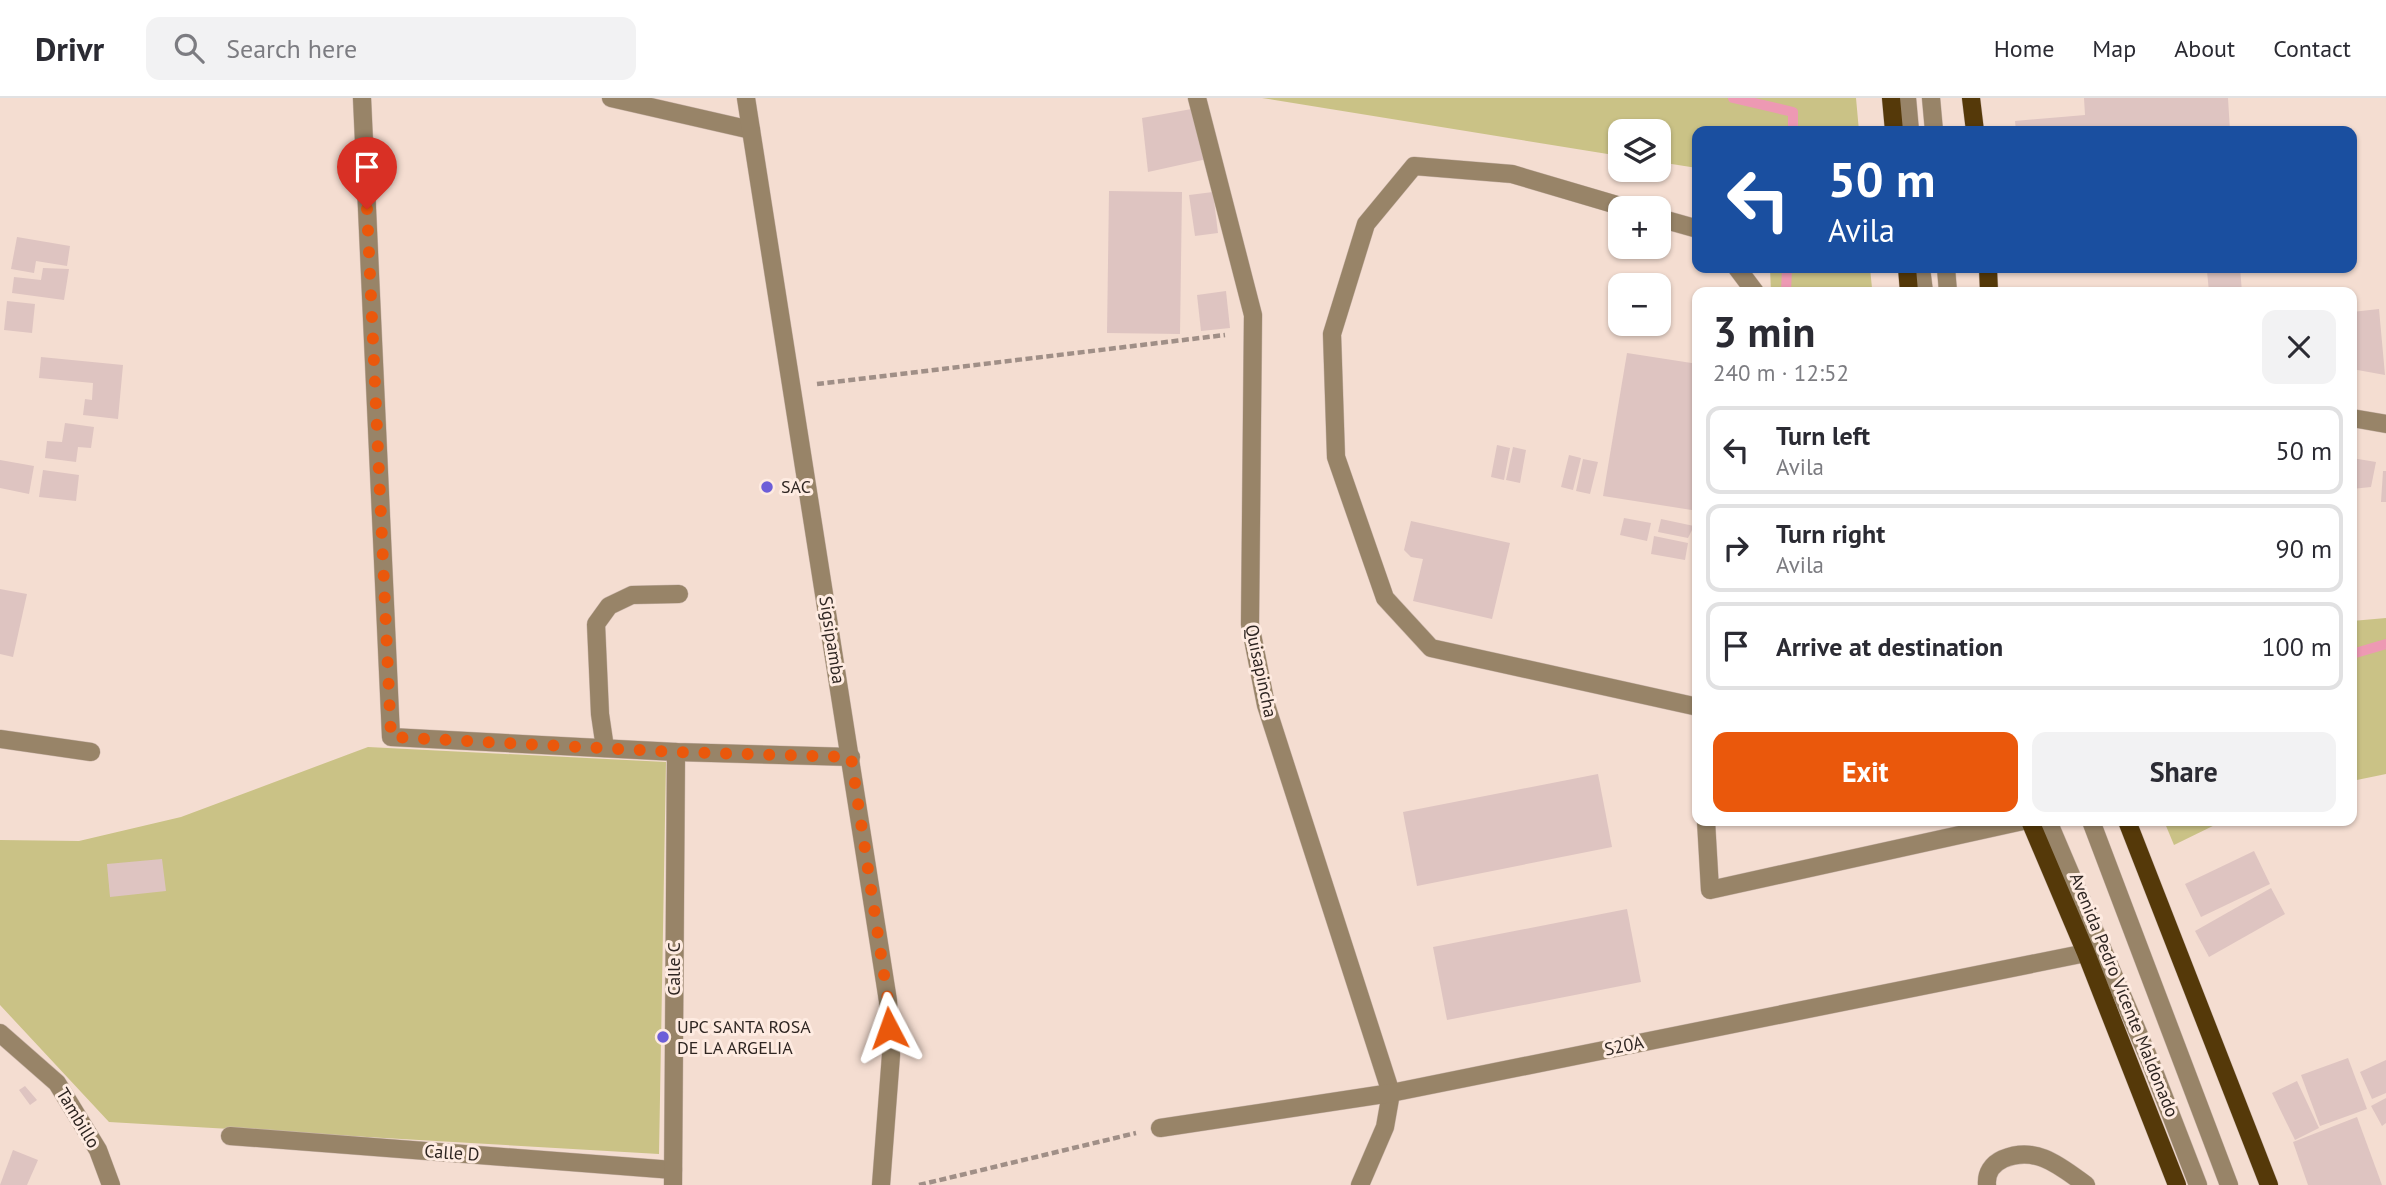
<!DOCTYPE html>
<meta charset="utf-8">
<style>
:root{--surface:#fff;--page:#f2f2f3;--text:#2b2b33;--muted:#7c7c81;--line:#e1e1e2;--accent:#ea580c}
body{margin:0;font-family:"PT Sans",sans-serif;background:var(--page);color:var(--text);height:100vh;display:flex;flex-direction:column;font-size:26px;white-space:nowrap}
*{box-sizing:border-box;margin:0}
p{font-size:23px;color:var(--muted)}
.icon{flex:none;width:38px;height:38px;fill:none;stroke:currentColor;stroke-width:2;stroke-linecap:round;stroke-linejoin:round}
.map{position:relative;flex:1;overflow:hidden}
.details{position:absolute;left:1692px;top:189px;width:665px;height:539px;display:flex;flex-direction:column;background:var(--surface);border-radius:14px;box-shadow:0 2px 5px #0004}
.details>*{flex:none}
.top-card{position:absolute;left:1692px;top:28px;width:665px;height:147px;border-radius:14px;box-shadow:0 2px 5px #0004;background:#1a4fa0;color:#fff;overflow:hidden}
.fabs{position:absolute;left:1608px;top:21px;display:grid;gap:14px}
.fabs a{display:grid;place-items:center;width:63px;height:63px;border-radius:14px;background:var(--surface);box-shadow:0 2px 5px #0004;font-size:35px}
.pin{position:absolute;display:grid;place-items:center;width:60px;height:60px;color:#fff;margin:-72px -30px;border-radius:50% 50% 50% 0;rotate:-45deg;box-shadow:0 0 7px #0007}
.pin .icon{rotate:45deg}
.me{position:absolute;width:77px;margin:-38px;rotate:356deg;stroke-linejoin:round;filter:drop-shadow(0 0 5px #0008)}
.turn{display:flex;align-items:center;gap:24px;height:147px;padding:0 21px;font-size:32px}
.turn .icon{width:91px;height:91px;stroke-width:2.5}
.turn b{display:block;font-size:49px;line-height:60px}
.round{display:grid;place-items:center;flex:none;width:74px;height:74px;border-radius:14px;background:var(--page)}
.headline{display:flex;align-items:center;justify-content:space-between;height:119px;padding:0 21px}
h1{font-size:42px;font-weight:600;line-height:52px}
.primary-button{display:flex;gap:14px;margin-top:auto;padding:14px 21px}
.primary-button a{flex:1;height:80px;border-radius:14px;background:var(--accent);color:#fff;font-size:28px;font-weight:600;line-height:80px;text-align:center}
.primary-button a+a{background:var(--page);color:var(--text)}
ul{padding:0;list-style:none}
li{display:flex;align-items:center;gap:21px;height:88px;margin:0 14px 10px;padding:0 7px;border:4px solid var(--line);border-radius:14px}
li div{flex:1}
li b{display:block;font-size:26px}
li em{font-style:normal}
header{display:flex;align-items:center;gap:42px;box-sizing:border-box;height:98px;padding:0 35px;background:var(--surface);border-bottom:2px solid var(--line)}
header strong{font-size:33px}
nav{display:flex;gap:38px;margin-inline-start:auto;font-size:24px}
.search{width:490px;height:63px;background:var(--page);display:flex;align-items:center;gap:18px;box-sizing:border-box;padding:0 24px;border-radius:14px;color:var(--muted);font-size:26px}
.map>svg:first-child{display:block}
</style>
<header>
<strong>Drivr</strong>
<div class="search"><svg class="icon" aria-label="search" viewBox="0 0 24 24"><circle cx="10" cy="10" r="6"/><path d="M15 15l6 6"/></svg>Search here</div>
<nav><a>Home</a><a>Map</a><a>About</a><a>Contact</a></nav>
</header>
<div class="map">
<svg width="2386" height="1087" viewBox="0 0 2386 1087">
<rect width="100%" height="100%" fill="#f4ddd1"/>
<g fill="#cac286">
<polygon points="1262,0 1856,0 1859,33 1698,33 1697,70 1659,64 1659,33 1620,33 1620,58"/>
<polygon points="1770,170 1870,170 1872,190 1866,194 1771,194"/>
<polygon points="2386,520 2386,676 2352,683 2352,523"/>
<polygon points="368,649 666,664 659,1056 109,1024 0,907 0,742 79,743 181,719"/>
<polygon points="2164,723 2223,723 2174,747"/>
</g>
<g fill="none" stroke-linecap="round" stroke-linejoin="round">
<g stroke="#ed99b3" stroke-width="10">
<polyline points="1733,0 1793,14 1793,33"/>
<polyline points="1786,194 1787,170"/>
<polyline points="2352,556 2386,546"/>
</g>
</g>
<g fill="#dec4c1">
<polygon points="2084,0 2228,0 2230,33 2016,33 2015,23 2085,17"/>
<polygon points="1197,10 1207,61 1148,74 1142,20"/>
<polygon points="1109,93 1182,94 1180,236 1107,235"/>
<polygon points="1213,94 1218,135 1195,138 1189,97"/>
<polygon points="17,139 70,148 67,168 36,163 34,175 11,171"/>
<polygon points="43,170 69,171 64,202 12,195 14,179 41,182"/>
<polygon points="2191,170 2240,170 2242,194 2209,194 2207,173 2191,172"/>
<polygon points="1226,193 1230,230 1201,233 1197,197"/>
<polygon points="7,203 35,206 32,235 4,232"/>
<polygon points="2379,211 2385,277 2352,271 2352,214"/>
<polygon points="1627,255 1698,266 1698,413 1603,398"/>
<polygon points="41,259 123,267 118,321 83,317 85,301 92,302 93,285 39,280"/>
<polygon points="65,325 94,329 91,350 78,349 76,364 45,360 47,343 62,344"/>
<polygon points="1497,347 1510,350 1504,382 1491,379"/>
<polygon points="1513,349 1526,352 1520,385 1506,382"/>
<polygon points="1569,357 1581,360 1573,392 1561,389"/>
<polygon points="2352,360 2376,364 2371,389 2352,391"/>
<polygon points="1583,361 1598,364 1590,396 1576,393"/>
<polygon points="0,362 34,368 29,396 0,390"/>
<polygon points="43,372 79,377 76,403 39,399"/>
<polygon points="2383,373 2386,373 2386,404 2381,404"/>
<polygon points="1624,420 1651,425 1647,443 1620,437"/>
<polygon points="1661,421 1694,428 1688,440 1658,434"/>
<polygon points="1411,423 1510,445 1492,521 1413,503 1423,461 1411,459 1404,452"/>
<polygon points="1654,438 1688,445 1685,462 1651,456"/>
<polygon points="0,491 27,496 13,559 0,556"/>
<polygon points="1598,676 1612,749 1417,788 1403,714"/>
<polygon points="2254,753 2270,786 2201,819 2185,786"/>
<polygon points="162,761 166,793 110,799 107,766"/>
<polygon points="2271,790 2285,816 2209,859 2195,833"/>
<polygon points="1627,811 1641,884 1447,922 1433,849"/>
<polygon points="2348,960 2367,1011 2320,1028 2301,977"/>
<polygon points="2386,962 2386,995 2372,1001 2360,974"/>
<polygon points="2297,983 2319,1030 2295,1042 2272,995"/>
<polygon points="25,988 37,1002 30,1007 19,992"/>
<polygon points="2386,1000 2386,1025 2382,1028 2371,1008"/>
<polygon points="2357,1019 2382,1087 2308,1087 2293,1044"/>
<polygon points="13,1052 38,1062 27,1087 0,1087"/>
</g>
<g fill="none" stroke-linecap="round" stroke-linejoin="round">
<g stroke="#cdb8ae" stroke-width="19">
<g id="minor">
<polyline points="362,0 391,639 676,654 851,659"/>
<polyline points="611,0 751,32"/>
<polyline points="746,0 888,903 891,957 881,1087"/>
<polyline points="1197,0 1253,217 1250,526 1266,607 1391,995 1385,1029 1360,1087"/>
<polyline points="1907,0 1910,33"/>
<polyline points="1931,0 1934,33"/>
<polyline points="1627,110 1512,76 1414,68 1366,126 1332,236 1336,359 1385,500 1431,550 1698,609"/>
<polyline points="1659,120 1698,131"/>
<polyline points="1737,170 1755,194"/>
<polyline points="1921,170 1924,194"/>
<polyline points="1946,170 1948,194"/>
<polyline points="2352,320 2386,326"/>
<polyline points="0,641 91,654"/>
<polyline points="605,650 600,616 596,526 609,508 632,497 679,496"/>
<polyline points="1706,723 1710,792 2023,723"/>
<polyline points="2048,723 2150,963 2198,1087"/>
<polyline points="2091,723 2229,1087"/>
<polyline points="0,935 57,985 98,1052 111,1087"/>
<polyline points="1160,1030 1391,995 2086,855"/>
<polyline points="230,1038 673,1072"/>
<polyline points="673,1087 676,654"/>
<path d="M1987,1087C1986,1075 1992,1066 2003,1061C2036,1047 2060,1068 2086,1087"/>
</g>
</g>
<g stroke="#cdb8ae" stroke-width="19">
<g id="major">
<polyline points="1891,0 1894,33"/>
<polyline points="1971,0 1975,33"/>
<polyline points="1907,170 1909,194"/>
<polyline points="1988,170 1989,194"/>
<polyline points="2030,723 2086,855 2177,1087"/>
<polyline points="2127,723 2269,1087"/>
</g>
</g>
<g stroke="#a08f87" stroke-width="4.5" stroke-dasharray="7 3.5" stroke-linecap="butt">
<polyline points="817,286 1225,237"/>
<polyline points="919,1087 1136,1035"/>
</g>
<use href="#minor" stroke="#988468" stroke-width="18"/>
<use href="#major" stroke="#553909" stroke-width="18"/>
</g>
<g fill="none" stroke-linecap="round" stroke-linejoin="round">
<polyline stroke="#ea580c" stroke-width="12" stroke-dasharray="0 21.6" points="367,111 391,639 676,654 851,659 888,903 889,930"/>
</g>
<g fill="#6d5ed8" stroke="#feebe1" stroke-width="2.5">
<circle cx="767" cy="389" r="7"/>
<circle cx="663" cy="939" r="7"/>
</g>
<g text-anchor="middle" stroke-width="6" stroke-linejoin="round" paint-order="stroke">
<g font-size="18" fill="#2f2622" stroke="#feebe1" text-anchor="start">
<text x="781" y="395">SAC</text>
<text x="677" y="935">UPC SANTA ROSA<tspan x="677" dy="21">DE LA ARGELIA</tspan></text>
</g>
<g font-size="18" fill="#2f2622" stroke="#feebe1">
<text transform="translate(832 542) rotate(81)" y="6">Sigsipamba</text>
<text transform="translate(1261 573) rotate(78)" y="6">Quisapincha</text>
<text transform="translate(674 871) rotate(-90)" y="6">Calle C</text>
<text transform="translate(2124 897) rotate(68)" y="6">Avenida Pedro Vicente Maldonado</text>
<text transform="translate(1624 948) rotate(-11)" y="6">S20A</text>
<text transform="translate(78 1020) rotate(59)" y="6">Tambillo</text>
<text transform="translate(452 1055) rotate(4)" y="6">Calle D</text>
</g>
</g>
</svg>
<div class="fabs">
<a><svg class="icon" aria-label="layers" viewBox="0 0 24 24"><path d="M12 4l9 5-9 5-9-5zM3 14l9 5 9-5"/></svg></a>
<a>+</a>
<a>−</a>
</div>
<div class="pin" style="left:367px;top:111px;background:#d93025"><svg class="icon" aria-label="arrive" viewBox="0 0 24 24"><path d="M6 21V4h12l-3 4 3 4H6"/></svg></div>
<svg class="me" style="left:889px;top:930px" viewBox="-20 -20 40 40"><path d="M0-17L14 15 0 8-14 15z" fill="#ea580c" stroke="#fff" stroke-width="4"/></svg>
<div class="top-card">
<div class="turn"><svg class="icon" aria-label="left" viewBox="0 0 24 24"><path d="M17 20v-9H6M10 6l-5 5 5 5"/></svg><div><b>50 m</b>Avila</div></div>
</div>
<section class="details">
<div class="headline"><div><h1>3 min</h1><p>240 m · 12:52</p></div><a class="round"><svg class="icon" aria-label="close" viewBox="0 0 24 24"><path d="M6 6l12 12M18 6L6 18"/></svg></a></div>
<ul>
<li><svg class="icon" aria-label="left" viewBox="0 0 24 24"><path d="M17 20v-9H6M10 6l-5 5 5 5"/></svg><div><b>Turn left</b><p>Avila</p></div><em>50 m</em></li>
<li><svg class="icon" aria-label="right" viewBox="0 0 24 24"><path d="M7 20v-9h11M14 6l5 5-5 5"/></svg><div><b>Turn right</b><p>Avila</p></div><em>90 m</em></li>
<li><svg class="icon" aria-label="arrive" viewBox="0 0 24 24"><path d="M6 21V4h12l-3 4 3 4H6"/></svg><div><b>Arrive at destination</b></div><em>100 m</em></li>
</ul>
<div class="primary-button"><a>Exit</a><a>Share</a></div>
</section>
</div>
